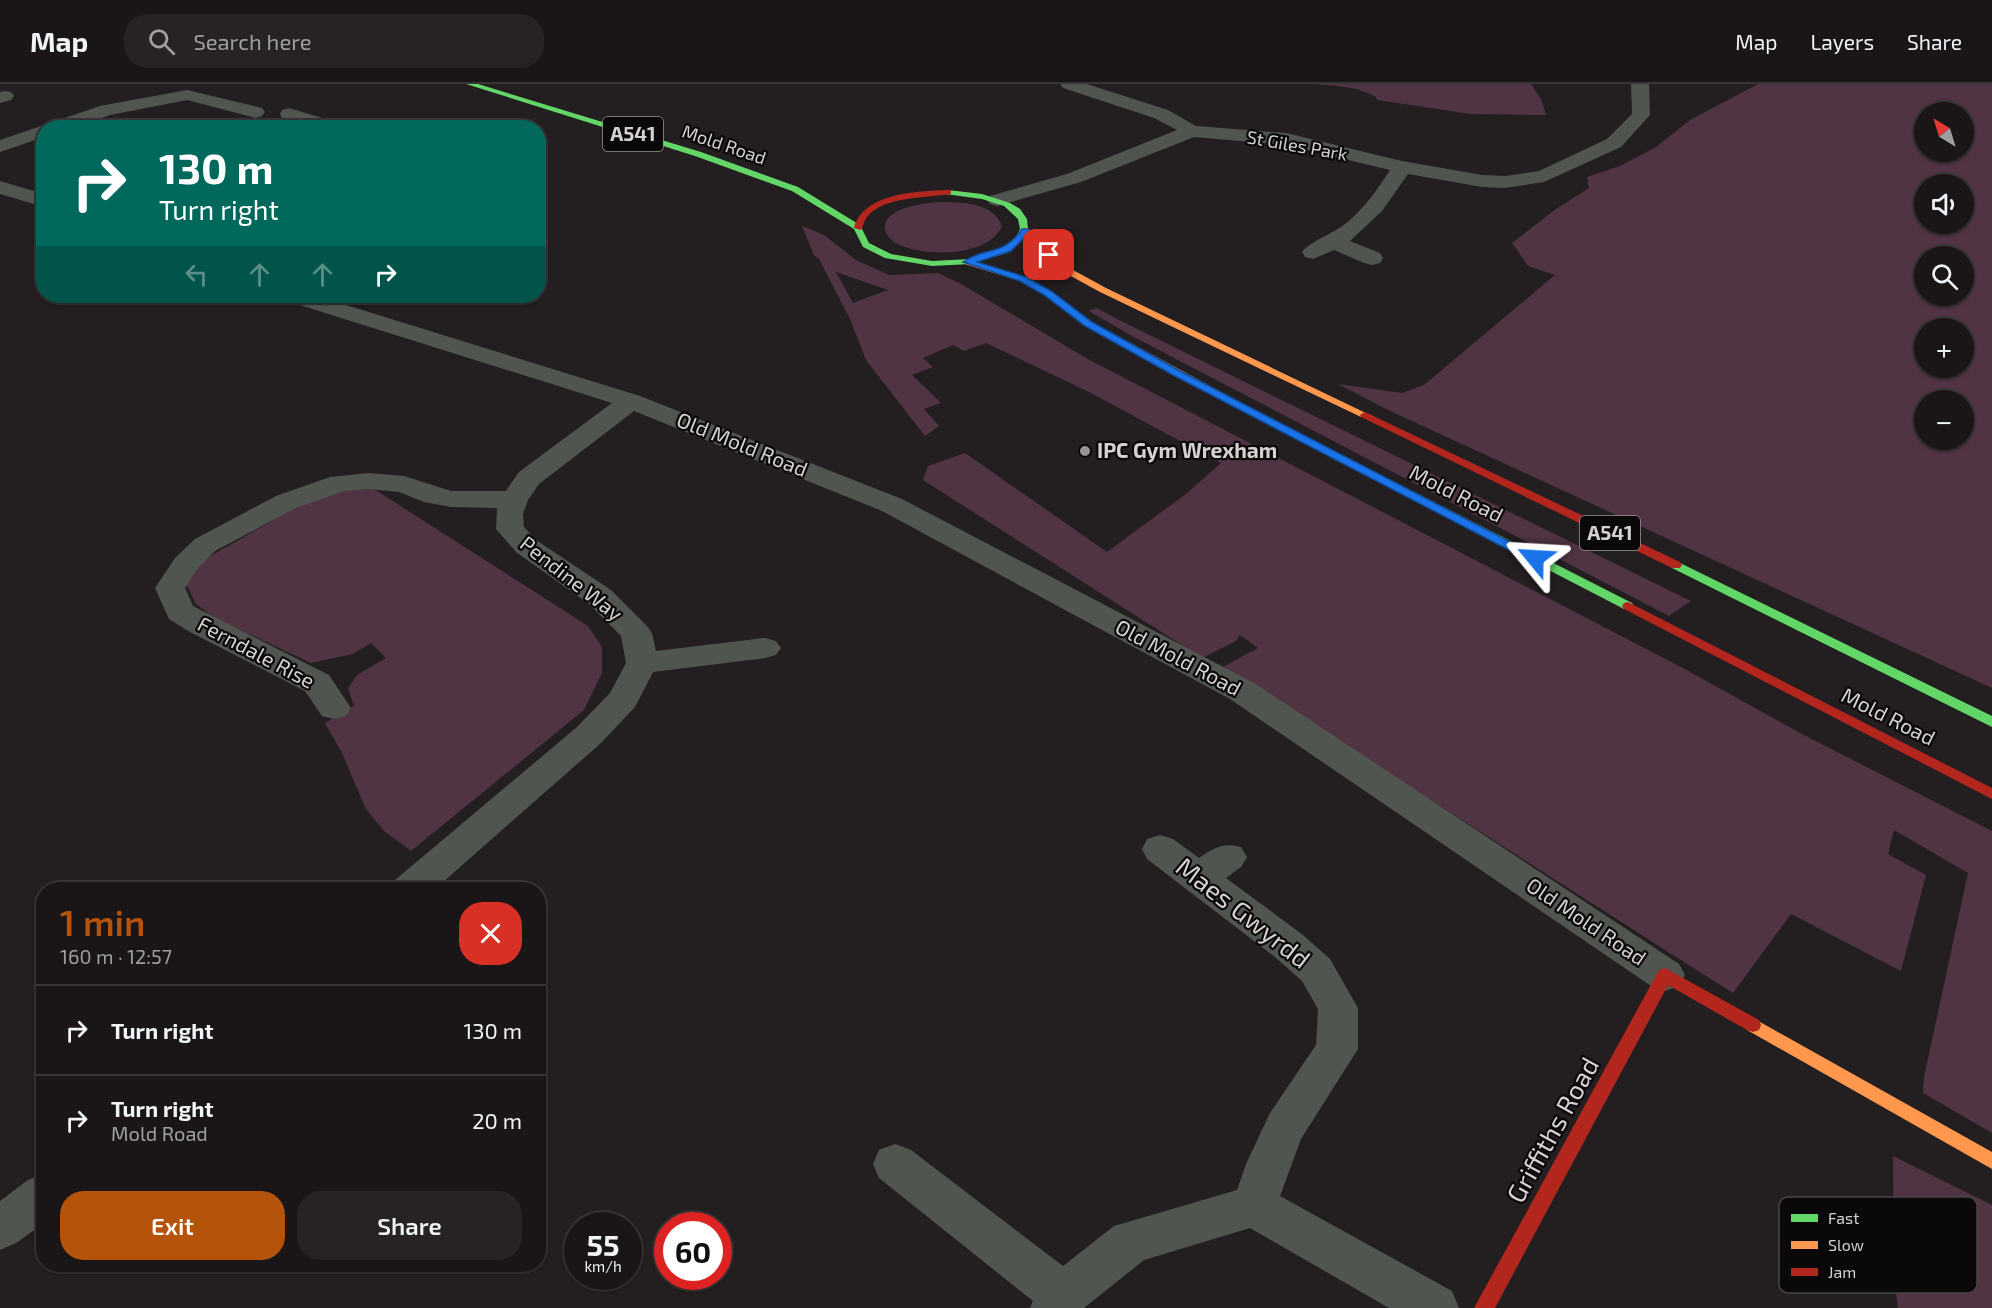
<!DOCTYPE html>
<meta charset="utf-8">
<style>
:root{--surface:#1a1618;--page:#272325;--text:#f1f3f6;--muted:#9f9fa2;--line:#383537;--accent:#b45309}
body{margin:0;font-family:"Exo 2",sans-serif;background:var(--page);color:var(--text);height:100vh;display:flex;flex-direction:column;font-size:22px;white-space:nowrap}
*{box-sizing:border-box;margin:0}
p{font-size:20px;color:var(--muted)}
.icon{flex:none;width:33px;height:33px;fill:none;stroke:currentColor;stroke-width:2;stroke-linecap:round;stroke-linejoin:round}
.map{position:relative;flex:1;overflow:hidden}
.panel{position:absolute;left:36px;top:798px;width:510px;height:390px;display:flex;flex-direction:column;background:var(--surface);border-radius:24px;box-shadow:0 2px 4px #0004,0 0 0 2px var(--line)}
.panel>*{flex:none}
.top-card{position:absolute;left:36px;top:36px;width:510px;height:183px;border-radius:24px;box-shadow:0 2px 4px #0004,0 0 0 2px var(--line);background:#00695c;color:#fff;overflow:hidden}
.needle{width:39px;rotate:322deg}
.controls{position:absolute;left:1914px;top:18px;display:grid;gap:12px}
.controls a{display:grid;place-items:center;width:60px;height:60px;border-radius:50%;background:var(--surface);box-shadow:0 2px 4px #0004,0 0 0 2px var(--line);font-size:30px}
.speed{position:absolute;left:564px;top:1128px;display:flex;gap:12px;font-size:30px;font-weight:700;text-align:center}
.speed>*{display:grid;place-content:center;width:78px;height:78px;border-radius:50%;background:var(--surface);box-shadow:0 2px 4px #0004,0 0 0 2px var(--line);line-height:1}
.speed small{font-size:15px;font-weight:400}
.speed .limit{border:9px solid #d22;background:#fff;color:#111}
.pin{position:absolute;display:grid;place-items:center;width:51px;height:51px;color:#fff;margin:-26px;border-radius:12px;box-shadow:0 3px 9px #0006}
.me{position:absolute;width:66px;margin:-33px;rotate:297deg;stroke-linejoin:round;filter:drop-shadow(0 0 4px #0008)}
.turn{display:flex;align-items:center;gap:21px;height:126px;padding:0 24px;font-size:27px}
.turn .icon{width:78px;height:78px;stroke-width:2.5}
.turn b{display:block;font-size:42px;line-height:51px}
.lanes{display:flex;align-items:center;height:57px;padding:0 24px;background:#0003;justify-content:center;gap:30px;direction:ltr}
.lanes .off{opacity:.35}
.round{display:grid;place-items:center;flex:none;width:63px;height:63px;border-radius:24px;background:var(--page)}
.overview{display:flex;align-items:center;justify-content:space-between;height:102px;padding:0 24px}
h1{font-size:36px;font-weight:600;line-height:45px;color:var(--accent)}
.cta{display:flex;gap:12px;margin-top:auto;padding:12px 24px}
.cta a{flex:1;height:69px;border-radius:24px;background:var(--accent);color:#fff;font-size:24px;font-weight:600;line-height:69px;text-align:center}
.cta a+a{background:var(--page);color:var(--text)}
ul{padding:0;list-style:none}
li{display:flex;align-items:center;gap:18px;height:90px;padding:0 24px;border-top:2px solid var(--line)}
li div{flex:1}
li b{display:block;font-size:22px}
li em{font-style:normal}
header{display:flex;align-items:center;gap:36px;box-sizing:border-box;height:84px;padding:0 30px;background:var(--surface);border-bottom:2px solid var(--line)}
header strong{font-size:28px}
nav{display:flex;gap:33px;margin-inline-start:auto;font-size:21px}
.search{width:420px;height:54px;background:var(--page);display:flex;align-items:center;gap:15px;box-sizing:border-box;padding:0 21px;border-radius:24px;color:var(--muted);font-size:22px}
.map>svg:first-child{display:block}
</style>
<header>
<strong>Map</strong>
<div class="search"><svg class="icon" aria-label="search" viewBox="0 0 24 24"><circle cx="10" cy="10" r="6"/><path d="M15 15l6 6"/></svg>Search here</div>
<nav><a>Map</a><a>Layers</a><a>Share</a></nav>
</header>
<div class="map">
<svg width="1992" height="1224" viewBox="0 0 1992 1224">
<rect width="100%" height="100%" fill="#231e20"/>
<g fill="#513443" fill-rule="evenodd">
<path d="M1305,0H1531L1541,15L1546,31L1471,30L1377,16L1376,13C1355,1 1329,1 1305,0Z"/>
<path d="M1758,0H1992V604L1388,326L1338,300L1402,309L1424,301L1555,191L1528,182L1512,159L1556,125L1589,104L1587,93L1620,82L1656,63L1690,36ZM1924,28H1964V68H1924ZM1924,100H1964V140H1924ZM1964,172V212H1924V172ZM1924,244H1964V284H1924ZM1924,316H1964V356H1924Z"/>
<path d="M939,118C961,118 993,118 1002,142C989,173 926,173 900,161C893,158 885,152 885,144C883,124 925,119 939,118Z"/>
<path d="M802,142L824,151L856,176L889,191L938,189L961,200L1086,274L1681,583L1802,650L1992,747V1049L1923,1009L1924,993L1968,789L1894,746L1888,770L1926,791L1901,887L1791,830L1733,909C1562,801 1393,690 1221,584L1258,564L1240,551L1236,557L1202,574L923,396L928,382L965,369L1107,468L1186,410L1221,379L1089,308L986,259L964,267L953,261L923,274L933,283L912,291L941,319L924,325L939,342L925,352L866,276L850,235L819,175L814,171ZM836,188L888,206L853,219Z"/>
<polygon points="1097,224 1119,236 1691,517 1669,532 1132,252 1089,227"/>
<polygon points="374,405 588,542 602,563 602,589 584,626 411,767 384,747 366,725 342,669 325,639 354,622 348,604 357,591 386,574 371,559 353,570 311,579 215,534 196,520 185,498 200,478 293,425 321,412 348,406"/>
<polygon points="1893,1072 1992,1121 1992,1224 1898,1224 1894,1195"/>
</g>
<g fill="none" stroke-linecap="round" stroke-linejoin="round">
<g fill="#50564f" fill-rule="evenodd">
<path d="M1060,0H1087L1168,26L1196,42L1286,49L1402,77L1482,91L1505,92L1539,87L1607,55L1632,30L1631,0H1649L1650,31L1621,63L1544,98L1505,104L1482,103L1408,90L1382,127L1350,157L1380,169L1383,174L1380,179L1372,181L1364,179L1334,166L1313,175L1305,173L1302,168C1309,158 1334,149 1345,140C1364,125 1377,106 1390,86L1286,61L1194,53L1081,98L997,122L990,120L987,116L990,112L1067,90L1177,46L1154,34L1063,4Z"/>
<polygon points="187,6 262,24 265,28 262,32 256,34 187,16 110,31 73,44 44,44 44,53 0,68 0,56 100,22"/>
<polygon points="5,7 11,8 14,12 11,16 0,19 0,8"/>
<polygon points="289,24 342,40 344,44 314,44 282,34 280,30 282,26"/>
<polygon points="0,97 44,110 44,123 0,110"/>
<polygon points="284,212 317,212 640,312 902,415 1254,599 1679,880 1685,891 1679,902 1665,907 1651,902 1230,615 882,427 634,327 539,400 528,416 523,430 524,443 536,456 611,506 647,542 652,549 656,567 765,554 776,557 781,564 776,571 765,574 653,588 635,623 601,659 434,806 389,806 395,796 577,643 610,609 626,579 621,552 589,520 516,468 496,445 497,424 451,423 424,418 399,408 369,405 344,407 296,424 215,467 197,485 185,504 193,522 329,591 351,624 346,632 334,635 322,632 305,607 190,548 169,535 155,504 175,474 195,455 276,412 330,393 369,389 404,392 451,407 506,407 519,388 612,319 287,217"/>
<path d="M1160,751L1173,755L1199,774C1214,764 1223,758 1241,763L1247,773L1241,783L1226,794L1303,851L1330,875L1358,924V965L1301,1055L1280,1112L1452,1207L1459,1224H1389L1250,1144L1144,1176L1084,1224H1030L1033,1217L879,1094L873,1080L879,1066L895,1060L911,1066L1063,1182L1114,1142L1237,1106L1246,1080L1270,1029L1316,961L1318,925L1302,897L1275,873L1147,775L1142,765L1147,755Z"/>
<polygon points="44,1090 44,1139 16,1159 0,1166 0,1117 28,1096"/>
</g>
<g fill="#63d668" fill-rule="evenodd">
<polygon points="466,0 478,0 701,68 798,103 860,141 869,159 891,170 932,177 970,175 1000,165 1016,153 1020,145 1018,135 1004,122 982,115 945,110 945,106 948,106 982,110 1010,119 1020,125 1027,135 1028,145 1025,154 1007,169 970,180 932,182 885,174 863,163 854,145 792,107 695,72"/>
<polygon points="1279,339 1632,519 1634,522 1632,525 1624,525 1275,344 1275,340"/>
<polygon points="1676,477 1992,632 1992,643 1672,484 1670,481 1672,478"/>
</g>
<g fill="#ff974d" fill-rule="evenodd">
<polygon points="1022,144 1028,144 1064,181 1106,204 1370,331 1369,333 1361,333 1100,208 1058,185 1022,148"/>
<polygon points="968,175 1026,193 1051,207 1092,238 1284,342 1283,344 1275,344 1172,291 1086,242 1045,211 1020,197 965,180 965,176"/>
<polygon points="1753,934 1992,1068 1992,1085 1747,946 1745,941 1747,936"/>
</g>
<g fill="#b3261e" fill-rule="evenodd">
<path d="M948,106H951V110C927,114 883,112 867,133C864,137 863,142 861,146L854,144C863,109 918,107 948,106Z"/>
<polygon points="1365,328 1680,478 1682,481 1680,484 1672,484 1361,333 1360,331"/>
<polygon points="1628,518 1992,704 1992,715 1624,525 1622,522 1624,519"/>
<polygon points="1665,884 1759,936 1761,941 1759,946 1753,948 1747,946 1668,901 1495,1224 1474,1224 1659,886"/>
</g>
</g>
<path fill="#1a73e8" stroke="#114b97" stroke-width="1.5" d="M1022,145H1028L1052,169V173H1046L1026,152L1011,167L977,178L1026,193L1051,207L1092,238L1180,287L1541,474L1535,478L1530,477L1173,291L1085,242L1044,211L1020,197L963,178C985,162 1004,173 1022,145Z"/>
<circle fill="#979294" stroke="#0b0809" stroke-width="2" cx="1085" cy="367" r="6"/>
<g text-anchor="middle" stroke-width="4.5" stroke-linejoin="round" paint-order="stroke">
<g font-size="18" fill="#d5d1d3" stroke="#0b0809">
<text transform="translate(724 61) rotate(19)" y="6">Mold Road</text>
<text transform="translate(1297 62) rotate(10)" y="6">St Giles Park</text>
</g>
<g fill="#0b0809" stroke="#989596" stroke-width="1.5">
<rect x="603" y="33" width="60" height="34" rx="4.5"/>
<rect x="1580" y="432" width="60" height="34" rx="4.5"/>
</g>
<g font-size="20" font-weight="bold" fill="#d5d1d3">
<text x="633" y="57">A541</text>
<text x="1610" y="456">A541</text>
</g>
<g font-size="21" fill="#d5d1d3" stroke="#0b0809">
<text transform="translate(742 361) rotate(22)" y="7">Old Mold Road</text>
<text transform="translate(1456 410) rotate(27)" y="7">Mold Road</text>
<text transform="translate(571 495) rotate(38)" y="7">Pendine Way</text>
<text transform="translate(256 569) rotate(28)" y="7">Ferndale Rise</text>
<text transform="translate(1178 574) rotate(28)" y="7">Old Mold Road</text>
<text transform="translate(1888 633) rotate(27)" y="7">Mold Road</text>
<text transform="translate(1586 838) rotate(34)" y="7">Old Mold Road</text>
</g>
<g font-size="21" font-weight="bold" fill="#d5d1d3" stroke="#0b0809" text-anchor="start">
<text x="1097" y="374">IPC Gym Wrexham</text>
</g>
<g font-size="26" fill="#d5d1d3" stroke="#0b0809">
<text transform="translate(1243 829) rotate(38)" y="9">Maes Gwyrdd</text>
<text transform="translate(1553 1046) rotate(-61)" y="9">Griffiths Road</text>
</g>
</g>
<rect x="1779" y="1113" width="198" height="96" rx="9" fill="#0b0809" stroke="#484446" stroke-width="1.5"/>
<rect x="1791" y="1130" width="27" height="8" fill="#63d668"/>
<rect x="1791" y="1157" width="27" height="8" fill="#ff974d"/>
<rect x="1791" y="1184" width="27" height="8" fill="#b3261e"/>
<g font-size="16" fill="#d5d1d3">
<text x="1828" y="1140">Fast</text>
<text x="1828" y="1167">Slow</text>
<text x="1828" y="1194">Jam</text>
</g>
</svg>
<div class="controls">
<a><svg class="needle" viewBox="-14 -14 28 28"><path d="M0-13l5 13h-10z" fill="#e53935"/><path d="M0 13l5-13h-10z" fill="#9f9fa2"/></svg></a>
<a><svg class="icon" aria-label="sound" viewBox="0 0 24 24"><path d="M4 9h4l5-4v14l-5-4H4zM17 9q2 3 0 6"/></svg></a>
<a><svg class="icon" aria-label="search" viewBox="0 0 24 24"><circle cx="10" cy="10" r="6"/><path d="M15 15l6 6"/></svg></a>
<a>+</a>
<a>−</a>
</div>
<div class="speed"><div>55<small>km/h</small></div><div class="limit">60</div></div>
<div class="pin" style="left:1049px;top:171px;background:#d93025"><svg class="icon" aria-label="arrive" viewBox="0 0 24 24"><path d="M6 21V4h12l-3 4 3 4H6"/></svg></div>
<svg class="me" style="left:1535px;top:474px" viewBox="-20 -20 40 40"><path d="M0-17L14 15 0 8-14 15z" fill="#1a73e8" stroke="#fff" stroke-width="4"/></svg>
<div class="top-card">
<div class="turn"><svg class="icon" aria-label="right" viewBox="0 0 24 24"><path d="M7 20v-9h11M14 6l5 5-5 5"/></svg><div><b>130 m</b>Turn right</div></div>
<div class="lanes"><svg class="icon off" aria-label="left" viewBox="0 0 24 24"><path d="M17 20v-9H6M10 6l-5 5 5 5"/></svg><svg class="icon off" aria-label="ahead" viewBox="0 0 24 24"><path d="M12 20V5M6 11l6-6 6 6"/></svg><svg class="icon off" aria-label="ahead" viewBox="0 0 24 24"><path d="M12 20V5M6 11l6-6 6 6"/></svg><svg class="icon" aria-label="right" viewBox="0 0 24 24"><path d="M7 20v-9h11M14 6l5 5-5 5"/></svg></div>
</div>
<section class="panel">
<div class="overview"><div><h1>1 min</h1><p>160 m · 12:57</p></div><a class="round" style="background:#d93025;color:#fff"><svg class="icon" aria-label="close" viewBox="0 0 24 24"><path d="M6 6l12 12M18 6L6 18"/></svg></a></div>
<ul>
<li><svg class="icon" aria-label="right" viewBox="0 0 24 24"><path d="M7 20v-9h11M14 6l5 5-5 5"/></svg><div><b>Turn right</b></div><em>130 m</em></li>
<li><svg class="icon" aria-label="right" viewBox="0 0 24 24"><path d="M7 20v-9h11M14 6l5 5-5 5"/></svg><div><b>Turn right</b><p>Mold Road</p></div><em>20 m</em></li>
</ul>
<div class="cta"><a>Exit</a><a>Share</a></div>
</section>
</div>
